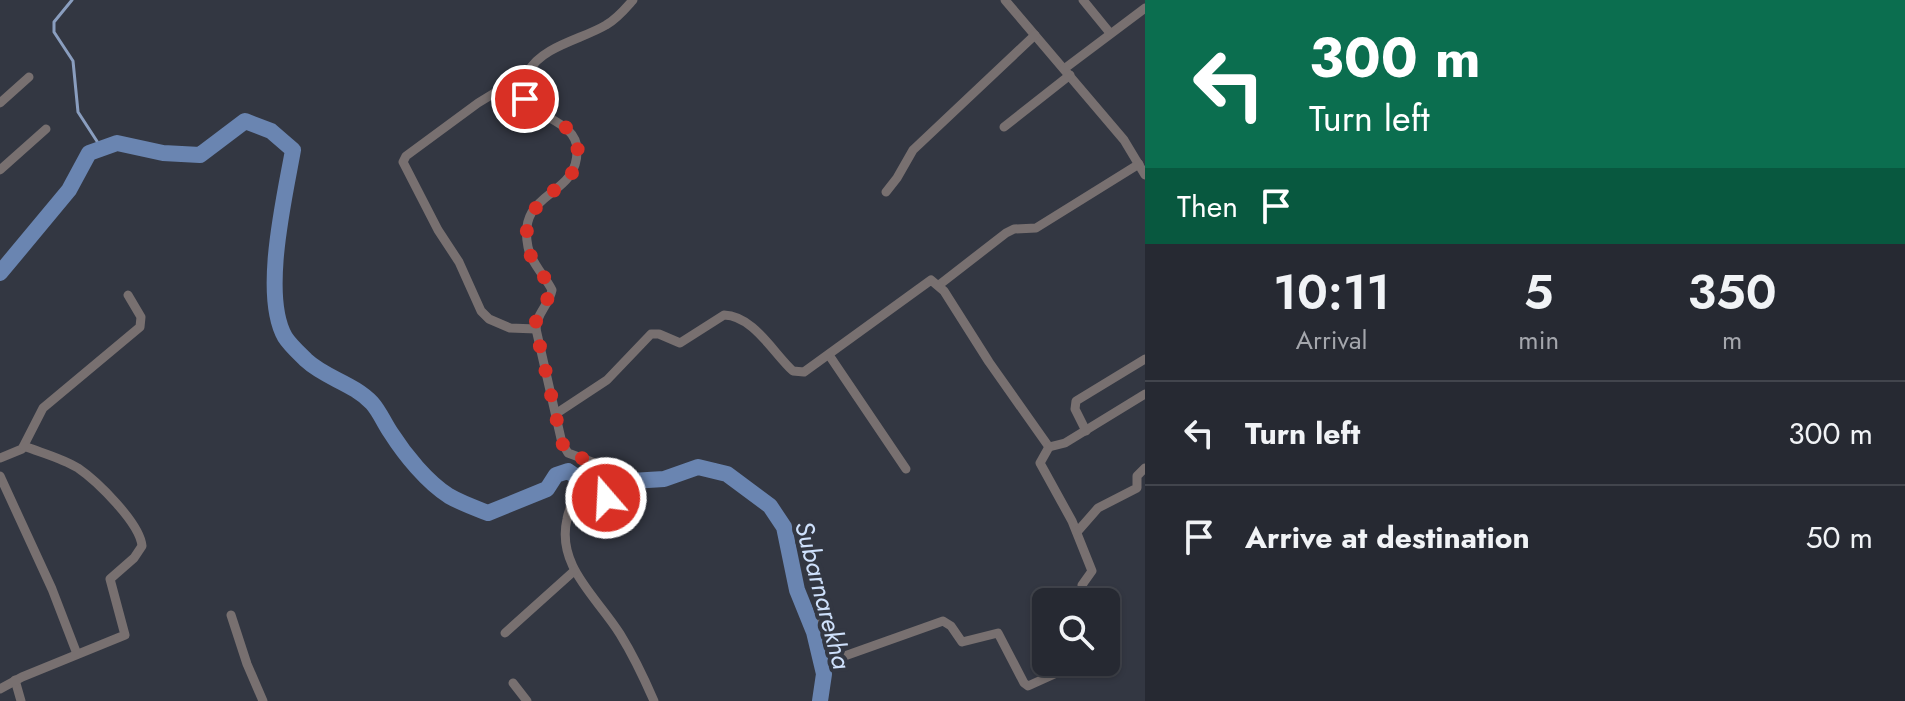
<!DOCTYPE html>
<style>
:root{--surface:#262932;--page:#32353e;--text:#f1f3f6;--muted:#a4a6ac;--line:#42454d}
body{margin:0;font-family:Jost,sans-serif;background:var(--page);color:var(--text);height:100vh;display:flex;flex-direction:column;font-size:30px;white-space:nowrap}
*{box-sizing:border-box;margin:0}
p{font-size:26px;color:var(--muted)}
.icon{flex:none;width:44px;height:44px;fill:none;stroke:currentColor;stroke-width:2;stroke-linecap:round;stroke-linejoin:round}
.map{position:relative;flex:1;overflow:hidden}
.sheet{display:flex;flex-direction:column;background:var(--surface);width:760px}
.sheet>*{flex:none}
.banner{background:#0b6e4f;color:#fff;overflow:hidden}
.tools{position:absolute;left:1032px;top:588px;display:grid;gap:16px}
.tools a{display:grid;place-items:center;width:88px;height:88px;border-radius:12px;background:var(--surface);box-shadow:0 2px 6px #0004,0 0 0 2px var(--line);font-size:40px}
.pin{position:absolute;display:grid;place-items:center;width:68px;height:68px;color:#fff;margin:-34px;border:4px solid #fff;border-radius:50%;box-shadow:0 2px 8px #0007}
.me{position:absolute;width:88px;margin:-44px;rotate:341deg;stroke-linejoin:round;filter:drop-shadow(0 0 6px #0008)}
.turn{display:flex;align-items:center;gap:28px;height:168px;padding:0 32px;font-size:36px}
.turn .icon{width:104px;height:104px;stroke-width:2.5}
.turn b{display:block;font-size:56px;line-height:68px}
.then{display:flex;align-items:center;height:76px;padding:0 32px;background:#0003;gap:16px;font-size:30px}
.eta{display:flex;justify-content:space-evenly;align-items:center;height:136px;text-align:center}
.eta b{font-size:48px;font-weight:600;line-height:56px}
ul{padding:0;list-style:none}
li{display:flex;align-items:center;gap:24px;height:104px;padding:0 32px;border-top:2px solid var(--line)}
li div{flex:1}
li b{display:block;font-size:30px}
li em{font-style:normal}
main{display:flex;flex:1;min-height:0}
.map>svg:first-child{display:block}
</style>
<main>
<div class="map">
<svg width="1145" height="701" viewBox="0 0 1145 701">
<rect width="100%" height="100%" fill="#333742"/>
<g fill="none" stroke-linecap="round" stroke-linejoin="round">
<polyline stroke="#8a9ebf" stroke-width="3" points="72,0 54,22 54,32 73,61 78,112 102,149"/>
<path stroke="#6a85b1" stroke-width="16" d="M0,273L69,190L89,153L117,143L163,153L200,155L245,121L271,131L293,150C285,196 261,295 285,337C290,345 299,353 306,360C325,378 353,383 372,403C380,412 384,423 391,433C405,455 427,482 449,496C461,503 475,508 488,513L547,489L556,475L568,471L594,489L615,482L664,479L698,467L727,474L770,506L784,527L797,590L814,632L824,674L820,701"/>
<g stroke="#787070" stroke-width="9">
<path d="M633,0C625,9 617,19 606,25C583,39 542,46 528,72C504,119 577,112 577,150C578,199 516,189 528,247C531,263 545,276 552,290C549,305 536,314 536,329L562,443L568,453L600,465L606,498L603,502L580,499C571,503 569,509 567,519C556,566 597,597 620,634C633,655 644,678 654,701"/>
<polyline points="1005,0 1124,140 1145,175"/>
<polyline points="1083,0 1110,33"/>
<polyline points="1064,69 1145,8"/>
<polyline points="527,73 478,103 406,156 403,162 438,230 459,262 481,311 489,319 510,328 536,329"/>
<polyline points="0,103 29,77"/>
<polyline points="1004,127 1070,75"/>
<polyline points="0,170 46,129"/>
<polyline points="886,192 897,178 913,150 1035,35"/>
<polyline points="939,285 1006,233 1014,229 1036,228 1139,164"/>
<polyline points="829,355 906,469"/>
<path d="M557,413L607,380L651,334H659L680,343L724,315C754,316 773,353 793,371L804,372L931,280L944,291L989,362L1049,447L1065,443L1145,394"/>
<polyline points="1086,431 1075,409 1076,401 1145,359"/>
<polyline points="1049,447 1040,463 1072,521 1092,571 1082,585 1089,602"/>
<polyline points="0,458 22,449 43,408 140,327 141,317 128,295"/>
<polyline points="0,476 52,589 77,654"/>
<polyline points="1077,532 1098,508 1137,488 1137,476 1145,468"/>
<path d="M812,550C814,572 822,647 839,658L943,621L951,626L962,642L998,633L1024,683L1028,686L1081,662"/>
<polyline points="231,615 247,664 263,701"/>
<polyline points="505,633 574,571"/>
<polyline points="1106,638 1106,643"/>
<polyline points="15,680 21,701"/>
<polyline points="513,683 527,701"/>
<path d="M0,689L22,677L125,635L110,579L134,558L142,546C140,523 97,481 78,468C62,458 42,453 24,446"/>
</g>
</g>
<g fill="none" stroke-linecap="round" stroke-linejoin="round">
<path stroke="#d93025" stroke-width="14" stroke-dasharray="0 25.2" d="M525,99C536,119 570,119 576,142C591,192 516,188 528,247C531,263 545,276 552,290L536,321V329L562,443L568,453L600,465L606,498"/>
</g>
<g text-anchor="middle" stroke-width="8" stroke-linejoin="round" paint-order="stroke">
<g font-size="26" font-style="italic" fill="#cfe1fc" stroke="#333742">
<text transform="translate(823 595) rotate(75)" y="9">Subarnarekha</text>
</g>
</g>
</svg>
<div class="tools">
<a><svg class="icon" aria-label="search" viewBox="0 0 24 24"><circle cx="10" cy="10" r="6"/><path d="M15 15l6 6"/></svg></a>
</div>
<div class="pin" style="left:525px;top:99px;background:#d93025"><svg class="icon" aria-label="arrive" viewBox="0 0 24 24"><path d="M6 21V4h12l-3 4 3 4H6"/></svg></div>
<svg class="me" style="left:606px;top:498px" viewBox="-20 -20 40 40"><circle r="17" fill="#d93025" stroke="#fff" stroke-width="3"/><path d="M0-11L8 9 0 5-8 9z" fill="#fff"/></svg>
</div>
<section class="sheet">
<div class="banner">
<div class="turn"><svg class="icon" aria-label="left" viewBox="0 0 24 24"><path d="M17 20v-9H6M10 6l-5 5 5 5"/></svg><div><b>300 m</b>Turn left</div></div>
<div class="then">Then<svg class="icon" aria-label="arrive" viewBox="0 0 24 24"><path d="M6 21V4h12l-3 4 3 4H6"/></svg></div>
</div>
<div class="eta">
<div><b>10:11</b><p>Arrival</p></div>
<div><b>5</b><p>min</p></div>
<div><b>350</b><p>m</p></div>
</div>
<ul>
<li><svg class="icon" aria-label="left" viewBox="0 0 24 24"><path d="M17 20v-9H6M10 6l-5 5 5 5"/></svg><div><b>Turn left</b></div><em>300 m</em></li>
<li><svg class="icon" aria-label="arrive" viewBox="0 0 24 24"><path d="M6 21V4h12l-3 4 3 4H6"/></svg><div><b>Arrive at destination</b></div><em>50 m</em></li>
</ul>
</section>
</main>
